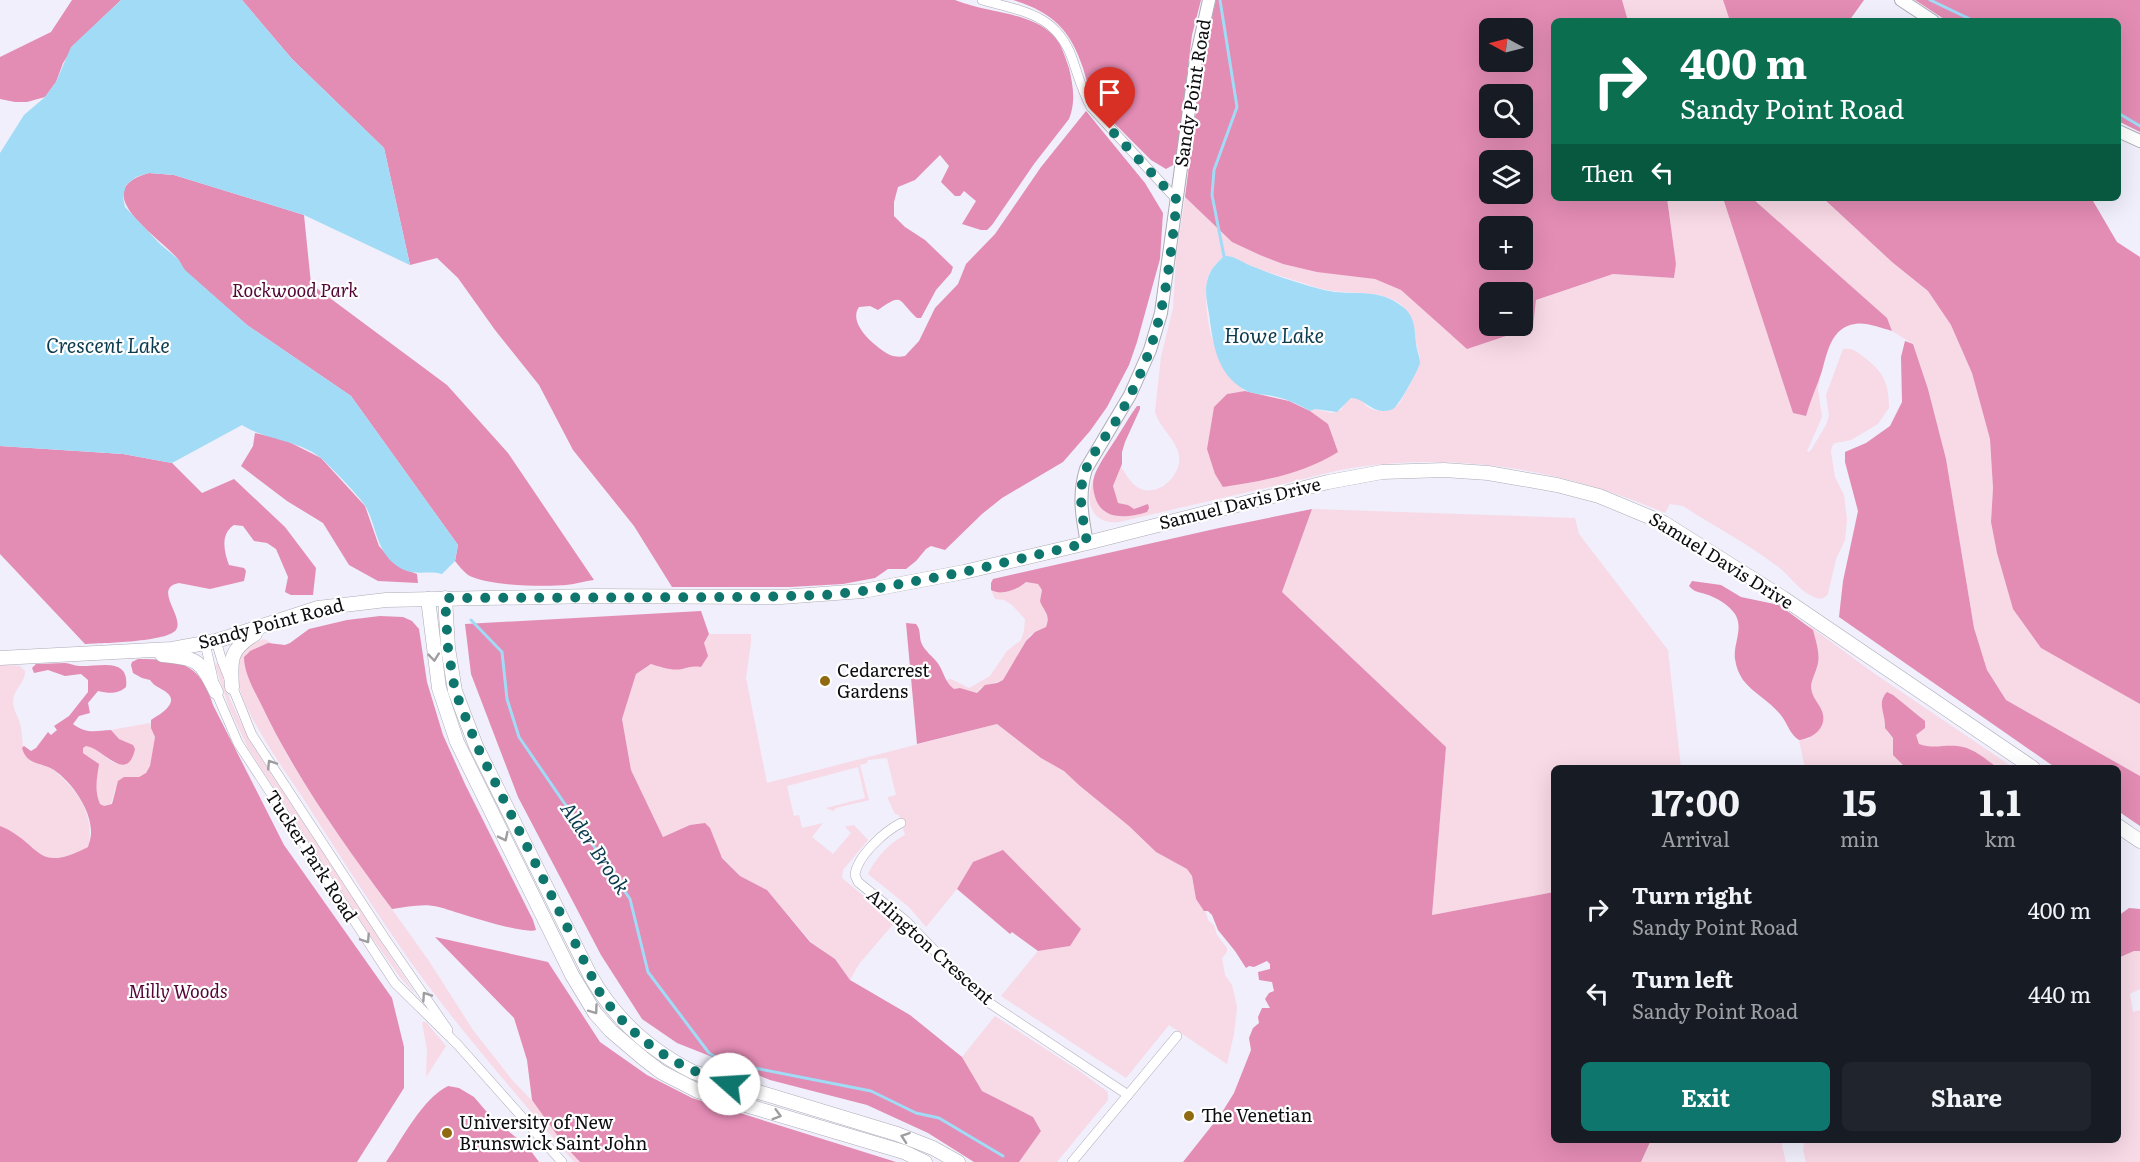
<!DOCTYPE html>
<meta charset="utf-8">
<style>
:root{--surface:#171b24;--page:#20242c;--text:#f1f3f6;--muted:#9ea1a6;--accent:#0f766e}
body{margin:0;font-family:Literata,serif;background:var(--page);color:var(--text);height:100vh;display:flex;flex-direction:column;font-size:22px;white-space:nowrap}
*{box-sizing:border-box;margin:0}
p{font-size:20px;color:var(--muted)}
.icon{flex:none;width:33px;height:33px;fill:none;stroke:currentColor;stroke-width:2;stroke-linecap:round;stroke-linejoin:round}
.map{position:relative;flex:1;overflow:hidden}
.drawer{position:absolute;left:1551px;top:765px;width:570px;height:378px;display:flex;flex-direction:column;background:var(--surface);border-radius:9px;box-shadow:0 6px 24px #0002}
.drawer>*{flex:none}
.hud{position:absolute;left:1551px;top:18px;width:570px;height:183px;border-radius:9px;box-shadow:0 6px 24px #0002;background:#0b6e4f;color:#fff;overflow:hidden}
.needle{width:39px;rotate:277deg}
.tools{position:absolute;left:1479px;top:18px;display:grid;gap:12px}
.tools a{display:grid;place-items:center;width:54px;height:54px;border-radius:9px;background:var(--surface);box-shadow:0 6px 24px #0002;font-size:30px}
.pin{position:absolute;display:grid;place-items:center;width:51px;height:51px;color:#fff;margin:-62px -26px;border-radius:50% 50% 50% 0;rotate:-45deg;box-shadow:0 0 6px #0007}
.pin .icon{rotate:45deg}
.me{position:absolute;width:66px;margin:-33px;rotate:289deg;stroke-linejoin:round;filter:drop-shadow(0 0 4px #0008)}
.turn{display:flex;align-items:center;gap:21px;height:126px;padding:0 30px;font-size:27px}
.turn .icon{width:78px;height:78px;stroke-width:2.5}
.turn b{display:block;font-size:42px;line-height:51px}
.then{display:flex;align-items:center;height:57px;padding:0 30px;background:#0003;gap:12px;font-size:22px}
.eta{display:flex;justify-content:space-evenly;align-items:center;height:102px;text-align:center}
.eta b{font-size:36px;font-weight:700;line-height:42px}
.button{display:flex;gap:12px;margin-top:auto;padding:12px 30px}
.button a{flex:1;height:69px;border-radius:9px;background:var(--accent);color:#fff;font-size:24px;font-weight:700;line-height:69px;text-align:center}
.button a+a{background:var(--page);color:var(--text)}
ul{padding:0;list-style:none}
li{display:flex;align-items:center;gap:18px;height:84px;padding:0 30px}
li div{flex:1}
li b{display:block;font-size:22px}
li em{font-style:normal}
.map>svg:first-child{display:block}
</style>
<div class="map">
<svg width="2140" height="1162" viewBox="0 0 2140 1162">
<rect width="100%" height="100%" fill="#f0effb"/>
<g fill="#f8d9e6" fill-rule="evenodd">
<polygon points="1622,0 1723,0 1730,21 1628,21"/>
<path d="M1185,197L1232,242L1283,264L1375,279L1401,290L1452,336L1533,327L1536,300L1613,274L1674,278L1676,264L1667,198H1723L1793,413L1806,416L1813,390L1821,373L1818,388L1822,417L1807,451L1808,452L1811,450L1826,425L1829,416L1826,395L1843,349C1851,348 1855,350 1861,355C1882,370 1889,381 1889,408L1878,424L1851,440L1835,443L1832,446L1831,452L1835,477L1844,495L1847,520L1845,540L1836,559L1828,594C1823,600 1819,600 1812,596C1797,589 1790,575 1777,566C1748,544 1714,526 1683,506L1670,504L1665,513C1568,471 1464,452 1358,467C1330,471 1302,480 1274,486C1222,498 1170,510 1119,522C1089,525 1084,498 1095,475C1087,513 1115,522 1146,512L1141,506L1134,509L1128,505L1118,503L1113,486L1121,467C1129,479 1136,493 1153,490C1160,489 1167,484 1172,478C1194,449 1160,434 1155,411L1161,357L1173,308L1176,260ZM1224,256C1234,255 1245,264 1254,267C1274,275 1295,280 1315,287C1354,300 1411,278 1416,339C1416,346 1420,354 1420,361C1420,365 1404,397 1400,402C1395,411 1377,414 1368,407C1365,406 1364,402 1362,400C1352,393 1346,402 1341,410L1332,413L1315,409L1310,411L1328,424L1337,452L1207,449L1214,407L1227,394L1245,391C1236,383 1214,347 1211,335C1207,318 1203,290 1209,274C1212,267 1219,261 1224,256Z"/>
<polygon points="1752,198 1823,198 1892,262 1928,291 1951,325 1972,373 1990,439 1993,488 1991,522 1997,553 2013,608 2041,648 2140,704 2140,776 2006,700 1987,670 1974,628 1946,459 1928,389 1913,344 1892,331 1887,318"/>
<polygon points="1312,509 1575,518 1579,534 1668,650 1681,768 1554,768 1554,892 1432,915 1446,747 1282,592"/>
<path d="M1026,582L1038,584L1042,590L1040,601L1049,614L1046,627L1030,635L1003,680L980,688L977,693L960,688L954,689L946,680L951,679L969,688L990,676L1007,651L1021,640L1024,631L1025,619L1012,605L1004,600L995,599L991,590C1001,596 1017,590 1026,582Z"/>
<path d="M1808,625L1875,674L2014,768H1998L1970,749L1955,746L1931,748L1919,744L1916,735L1918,732L1922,730L1921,717L1897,699L1883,696C1880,709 1886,719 1887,732L1893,738C1893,759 1895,753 1906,768H1805L1799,740L1808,739C1813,734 1822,728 1823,720C1824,708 1813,701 1811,689C1810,682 1814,677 1816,671C1819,658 1817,635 1808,625Z"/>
<path d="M709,634H751V642L746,678L767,783L997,724L1041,758L1064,770L1080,786L1129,826L1156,852L1187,869L1192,876L1196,899L1206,913L1208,920L1214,925L1217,935L1227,948V952L1222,958L1225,975L1232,985L1237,1007L1234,1034L1227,1064L1169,1025L1126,1078L1001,996L1038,951L1070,946L973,862L957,889L926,927L909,907L868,874C875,859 890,842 905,835L899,815L895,814L888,799V797L896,795L887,758L868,760L867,763L860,765L869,800L836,808L833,811L826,808L865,798L858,767L787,786L794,816L799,815L802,828L823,823L812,837L833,854L851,833L845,827L847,826L854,825L868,840L843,870L842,878L895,922L859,964L850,980L835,959L811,942L767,890L740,876L722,857L717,849L713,835L690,825L663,837L631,770L622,719L636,674L652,664C688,674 692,666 709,634Z"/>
<path d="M264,639L272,643L250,651L246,654L245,667L269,720L288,757L333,827L429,961L473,1030L513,1081L539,1108L565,1146L580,1162H574C518,1096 461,1032 410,961C373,908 338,853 303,798C284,769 239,708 237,675C235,655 246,645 264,639Z"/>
<polygon points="218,662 229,697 249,740 416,995 400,977 368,932 248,748 230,710 215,665"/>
<path d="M0,664L20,666L25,671C25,684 14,688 13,701C13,710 18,716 20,724C22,730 22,741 23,746C55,771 99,799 88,847C34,875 42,843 0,826Z"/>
<path d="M150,723L155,737L150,766L146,773L115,789L111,804L104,806L100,804C93,789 98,774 94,760L83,753V748L86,746C106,749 105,767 127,763L132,745L119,739L111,730Z"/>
<polygon points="2134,951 2140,951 2140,989 2130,994 2133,1012 2140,1010 2140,1162 1806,1162 1803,1150 1805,1140 2118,1140 2118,958"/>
<polygon points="995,1016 1078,1070 1108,1092 1108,1100 1057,1162 1019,1162 1041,1130 1033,1117 982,1091 962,1057"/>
<polygon points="422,1022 426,1022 446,1046 426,1077 427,1050"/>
<polygon points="1651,1140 1783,1140 1782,1146 1786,1162 1641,1162"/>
</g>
<g fill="#e38cb4" fill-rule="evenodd">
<polygon points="72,0 121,0 76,43 63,63 56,82 45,97 27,102 15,102 0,99 0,57 51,32"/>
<path d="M242,0H955C986,13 1027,11 1052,34C1061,42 1065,57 1069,68C1073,85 1076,102 1069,119L1034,164L992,225L987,230H981L962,224L976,201L964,191L960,196H955L941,182L949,166L940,155L915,180L898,187L894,202V216L905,227L925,240L953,267L951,273L936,290L921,318H917C897,300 904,292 878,310L870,306L859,307C847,324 876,348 890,355C895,357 900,357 905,356L919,341L935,308L958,284L966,264L995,234L1041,167L1086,111L1145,183L1163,213L1160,259L1137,342L1129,365L1107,407L1090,431L1063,462L1002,498L982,514L945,550L931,546L926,549L916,561L906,569H888L875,578L843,584L790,587H672L634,526L573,450L539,385L495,330L458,278L437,258L410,265L384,148L292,59Z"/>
<path d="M1013,0H1201L1192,35L1178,147L1173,165L1166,169L1151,160L1098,107C1090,95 1087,81 1083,68C1070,29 1052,12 1013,0Z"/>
<path d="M1216,0H1622L1628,21H1554V198H1667L1676,264L1674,278L1613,274L1536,300L1533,327L1467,349L1401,290L1375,279L1317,272L1283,264L1260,255L1232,242L1185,197L1203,56ZM1490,28H1522V62H1490ZM1490,94H1522V128H1490ZM1490,160H1522V194H1490ZM1490,226H1522V260H1490ZM1490,292H1522V326H1490Z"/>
<polygon points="1723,0 1864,0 1849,21 1730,21"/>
<polygon points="1915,0 2140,0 2140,132 2118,121 2118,21 1947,21"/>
<path d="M149,173L174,175L304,215L311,284L447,385L508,453L594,580C585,581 576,584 566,585C544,587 487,586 468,575C463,571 459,566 455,561L458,545L351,396L247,325L184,270C182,266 180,261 177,258C159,237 85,191 149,173Z"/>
<path d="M1723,198H1752L1887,318L1892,331C1881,328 1866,322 1855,324C1831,327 1827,354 1822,371C1817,386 1810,401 1806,416L1793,413Z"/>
<polygon points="1823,198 2090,198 2093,201 2117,242 2140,257 2140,704 2041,648 2013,609 1997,553 1991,522 1993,488 1990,439 1972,373 1951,325 1928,291 1892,262"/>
<polygon points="1905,341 1913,344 1928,389 1946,459 1974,628 1987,670 2006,700 2140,776 2140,826 2118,811 2118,768 2056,768 1839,617 1843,581 1858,511 1845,462 1845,452 1866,443 1890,426 1902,402 1901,357"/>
<path d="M1245,391L1289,401L1310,411L1328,424L1338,452C1303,474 1263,481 1223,487L1215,474L1207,449L1214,407L1227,394Z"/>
<path d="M1137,406H1140V409L1125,442L1122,452V464L1113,486L1118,503L1128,505L1134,509L1148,504L1149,508L1147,512C1128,518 1102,521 1095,497C1093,490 1092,482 1095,474C1101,460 1111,447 1119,434C1125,425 1130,415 1137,406Z"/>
<polygon points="255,433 285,440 321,458 365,506 379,546 394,563 401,568 417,574 418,583 378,581 349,565 323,523 287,501 241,466 253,446"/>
<path d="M0,446L123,454L172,463L202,493L234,479L285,527L316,568L313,595H291L285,592L288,577L276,549L267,543L254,541L243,526L234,525C220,534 224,552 229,565L244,568L246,571L244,581L210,589L179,583C152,588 185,617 176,630C167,642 102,643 85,644L0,554Z"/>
<path d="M1312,509L1282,592L1446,747L1432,915L1554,892V1140H1651L1641,1162H1183L1221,1114L1234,1093L1251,1050L1249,1038L1253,1028L1259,1023L1258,1017L1262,1008H1270L1265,999L1269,993L1274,991L1272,982L1259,980L1258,972L1270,969V964L1267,961L1254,967L1249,966L1246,968L1235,951L1218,930L1212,915L1208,911H1204L1196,899L1192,876L1187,869L1156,852L1129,826L1080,786L1064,771L1041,758L997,724L917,744L906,623L916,624C921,630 919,635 921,642C924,651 934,657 939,665C944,673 945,682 954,689L960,688L977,693L985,685L997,683L1003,680L1026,641L1035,632L1046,627C1051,614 1044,612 1040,601L1042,590L1038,584L1026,582C1017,590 1001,596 991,590V583L993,579L1219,528Z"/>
<path d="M1692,581L1721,585L1741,597L1779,605L1813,630C1816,642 1821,655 1817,667C1815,674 1812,679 1811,685C1811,695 1816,700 1820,707C1830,724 1816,738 1799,740C1790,734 1789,727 1783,718C1773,703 1754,694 1743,680C1739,674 1736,667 1735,659C1733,644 1744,628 1735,614C1729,605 1716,597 1705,594C1699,592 1694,592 1689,586Z"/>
<path d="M701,611L709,634L704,643L708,656L701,667C693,666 689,667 682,669C672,671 661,667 651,664L636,674L622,719L631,770L663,837L690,825L705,823L710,828L722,858L740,876L767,890L810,942L835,959L850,980L910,1015L962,1057L982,1091L1033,1117L1041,1131L1019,1162H974L928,1133L867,1105L770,1080L677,1043L642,1019L601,955L518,797L471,674L465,624Z"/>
<path d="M380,616L403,617L412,621L419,629L427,682L443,735L465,784L533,920L536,930C523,935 457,912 439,907C423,903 408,907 392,909C344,844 296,778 261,704C254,690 244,673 244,657L250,651L268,643L285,645L290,643L309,629L347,620Z"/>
<path d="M138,659C178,659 200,662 213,705L284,845L392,998L404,1047V1088L357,1162H0V826C42,843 34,875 88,847C89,843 91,838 91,833C92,811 72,782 54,770C42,762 27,766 22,748L24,746L31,751L36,748L48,732L51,735L57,730L54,726L69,716L88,692V680L81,674L65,676L48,670L34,673L32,668L36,664C46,664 56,663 65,663C70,663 74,666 79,666C98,667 130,656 126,687C117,695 108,693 98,691L88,703L90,713L79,716L73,724C86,734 95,731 111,730L119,739L133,745L135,749C127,785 103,748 86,746L83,748V753L99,764C97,778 94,790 100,804L104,806L112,804L118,781L124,777H139L146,773L150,766L155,737L151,728V720C159,715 181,703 166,692C159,687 155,687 150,680L142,678L133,673L131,665L132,662Z"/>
<path d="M1887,692L1893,695L1925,721V728L1916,735L1919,744C1932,749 1943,745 1957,746C1973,747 1985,759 1998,768H1906L1893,755V738L1885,728C1886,714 1876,703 1887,692Z"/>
<polygon points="1003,850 1081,929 1070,946 1038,951 1012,932 1010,934 957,889 973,862"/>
<polygon points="2129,908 2140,909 2140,951 2134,951 2118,958 2118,916"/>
<polygon points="435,937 548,962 600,1042 647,1075 692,1098 896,1162 580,1162 565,1146 532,1100 527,1060 514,1018"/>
<path d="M448,1086L459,1088L474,1097L492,1118L528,1147L539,1162H386C403,1138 422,1099 448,1086Z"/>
</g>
<g fill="#a1dbf6">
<path d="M121,0H242L292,59L384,148L410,265L304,215L174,175L149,173L136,177L126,185L123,197L125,207L160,244L178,259L185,270L247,325L351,396L458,545L455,561L442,574C429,570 417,576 402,569C376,555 378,530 366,507C361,498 330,466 322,459C300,440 265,440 242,425L172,463L123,454L0,446V153L24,115L45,97L56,82L71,47Z"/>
<path d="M1224,256C1234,255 1245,264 1254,267C1276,276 1301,284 1324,290C1353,297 1377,286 1403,307C1417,318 1414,334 1417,349C1418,354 1420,358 1420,363C1419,369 1398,407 1393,409C1373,417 1366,398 1351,398L1337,412L1315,409L1310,411C1300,405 1289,400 1277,397C1266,394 1254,395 1245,390C1216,374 1213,343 1209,314C1207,302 1204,290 1208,278C1211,268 1217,263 1224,256Z"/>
</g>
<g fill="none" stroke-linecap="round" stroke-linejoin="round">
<g stroke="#a1dbf6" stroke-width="3">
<polyline points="1220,0 1237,107 1214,170 1212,195 1224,256"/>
<polyline points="1930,0 1974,21"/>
<polyline points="2118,113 2140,126"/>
<polyline points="471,620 502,652 507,699 519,737 630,899 648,972 709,1053 724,1062 871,1091 916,1113 939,1118 1003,1156"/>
</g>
<g stroke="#acabb7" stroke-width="10">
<g id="minor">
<path d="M982,0C1022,11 1056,14 1072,58C1078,75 1082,91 1091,107L1177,200"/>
<polyline points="216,641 222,661 252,735 384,937 448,1030"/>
<polyline points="205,643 216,692 238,743 395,983 458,1045 562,1162"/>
<path d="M901,823C885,831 857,856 855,875L858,882L906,921L963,980L991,1004L1128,1095"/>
<polyline points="1072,1162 1177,1036"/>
</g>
</g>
<g stroke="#acabb7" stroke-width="14">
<g id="tertiary">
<polyline points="1901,0 1933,21"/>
<polyline points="2118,131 2140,141"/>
<path d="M1087,543C1082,517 1078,495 1086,469L1130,395L1150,350L1161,313L1196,59L1209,0"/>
</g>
</g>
<g stroke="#acabb7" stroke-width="15">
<g id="secondary">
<path d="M445,598L448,648L455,691L476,746L590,975C614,1018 649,1050 693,1072L897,1134L933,1148L958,1162"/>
<polyline points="428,599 439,688 457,742 572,975 595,1013 611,1031 644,1059 661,1072 698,1091 904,1152 925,1162"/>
<path d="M162,655C198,659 200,659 216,692"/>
<polyline points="0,658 172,649 216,641 318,608 386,600 594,596 781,597 863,591 964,572 1087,543 1328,482 1382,472 1444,470 1488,473 1557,485 1599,496 1664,523 1783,598 2033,768"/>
<path d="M232,687C230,659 230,649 255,634"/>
<polyline points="2118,826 2140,841"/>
</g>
</g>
<use href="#minor" stroke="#fff" stroke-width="9"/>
<use href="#tertiary" stroke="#fff" stroke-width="12"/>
<use href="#secondary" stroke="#fff" stroke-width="14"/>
</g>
<defs><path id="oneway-chevron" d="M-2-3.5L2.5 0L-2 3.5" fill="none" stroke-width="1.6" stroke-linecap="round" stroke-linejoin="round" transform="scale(1.5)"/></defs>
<g stroke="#9e9ea0">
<use href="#oneway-chevron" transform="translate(434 657) rotate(84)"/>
<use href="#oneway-chevron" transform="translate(271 764) rotate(-123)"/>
<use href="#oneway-chevron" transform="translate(504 837) rotate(64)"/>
<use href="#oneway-chevron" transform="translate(366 939) rotate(57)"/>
<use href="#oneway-chevron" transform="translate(426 996) rotate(-124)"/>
<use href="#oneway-chevron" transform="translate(594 1010) rotate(54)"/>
<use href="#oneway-chevron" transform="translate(777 1115) rotate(16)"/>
<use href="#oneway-chevron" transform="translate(905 1137) rotate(-161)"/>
</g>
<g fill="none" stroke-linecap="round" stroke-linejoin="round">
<path stroke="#0f766e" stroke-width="10" stroke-dasharray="0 18" d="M729,1084C675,1067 633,1040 600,993L477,746L455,691L448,648L445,598L754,597L826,595L863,591L964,572L1087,543C1084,523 1079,504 1082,484C1086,458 1106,438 1119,416C1131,395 1142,372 1150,349C1167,301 1171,250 1177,200L1110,129"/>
</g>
<g fill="#906a10" stroke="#fff" stroke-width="2">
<circle cx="825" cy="681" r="6"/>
<circle cx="1189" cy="1116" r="6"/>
<circle cx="447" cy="1133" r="6"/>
</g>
<g text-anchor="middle" stroke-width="4.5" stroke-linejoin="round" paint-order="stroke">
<g font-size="18" fill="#0d0d11" stroke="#fff">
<text transform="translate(1193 93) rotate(-81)" y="6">Sandy Point Road</text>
<text transform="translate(1240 504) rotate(-14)" y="6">Samuel Davis Drive</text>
<text transform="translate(1721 561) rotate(32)" y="6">Samuel Davis Drive</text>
<text transform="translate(271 624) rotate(-15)" y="6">Sandy Point Road</text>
<text transform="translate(311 856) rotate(57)" y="6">Tucker Park Road</text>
<text transform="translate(930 947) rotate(42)" y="6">Arlington Crescent</text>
</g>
<g font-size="18" font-style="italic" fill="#540535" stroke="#fff">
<text x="295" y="297">Rockwood Park</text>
<text x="178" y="998">Milly Woods</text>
</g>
<g font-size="18" fill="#0d0d11" stroke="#fff" text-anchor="start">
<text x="837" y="677">Cedarcrest<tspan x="837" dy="21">Gardens</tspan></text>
<text x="1201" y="1122">The Venetian</text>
<text x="459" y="1129">University of New<tspan x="459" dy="21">Brunswick Saint John</tspan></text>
</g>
<g font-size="20" font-style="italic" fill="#0b3b4e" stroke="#fff">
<text x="1274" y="343">Howe Lake</text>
<text x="108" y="353">Crescent Lake</text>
<text transform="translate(595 848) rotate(56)" y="7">Alder Brook</text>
</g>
</g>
</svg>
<div class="tools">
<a><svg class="needle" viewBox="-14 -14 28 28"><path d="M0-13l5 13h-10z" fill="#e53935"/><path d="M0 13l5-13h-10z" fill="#9ea1a6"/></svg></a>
<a><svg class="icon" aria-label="search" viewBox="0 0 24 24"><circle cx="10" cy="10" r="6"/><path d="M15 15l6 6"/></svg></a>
<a><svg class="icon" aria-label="layers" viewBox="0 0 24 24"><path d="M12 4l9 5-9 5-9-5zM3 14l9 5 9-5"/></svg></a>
<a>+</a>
<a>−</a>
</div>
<div class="pin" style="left:1110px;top:129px;background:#d93025"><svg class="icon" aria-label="arrive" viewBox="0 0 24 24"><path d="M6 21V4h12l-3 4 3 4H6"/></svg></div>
<svg class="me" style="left:729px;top:1084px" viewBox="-20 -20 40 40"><circle r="19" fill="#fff"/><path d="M0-13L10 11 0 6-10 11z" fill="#0f766e"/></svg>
<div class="hud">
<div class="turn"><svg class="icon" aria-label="right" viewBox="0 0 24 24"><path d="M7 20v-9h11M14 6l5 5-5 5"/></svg><div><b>400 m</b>Sandy Point Road</div></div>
<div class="then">Then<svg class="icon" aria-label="left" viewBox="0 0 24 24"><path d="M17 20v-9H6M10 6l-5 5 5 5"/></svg></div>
</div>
<section class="drawer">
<div class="eta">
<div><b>17:00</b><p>Arrival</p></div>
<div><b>15</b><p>min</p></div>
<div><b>1.1</b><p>km</p></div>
</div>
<ul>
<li><svg class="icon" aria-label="right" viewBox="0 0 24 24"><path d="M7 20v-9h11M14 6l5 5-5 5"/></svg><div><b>Turn right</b><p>Sandy Point Road</p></div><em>400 m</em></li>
<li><svg class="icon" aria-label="left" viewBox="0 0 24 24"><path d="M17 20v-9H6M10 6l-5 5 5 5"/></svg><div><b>Turn left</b><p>Sandy Point Road</p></div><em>440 m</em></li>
</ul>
<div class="button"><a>Exit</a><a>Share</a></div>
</section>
</div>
